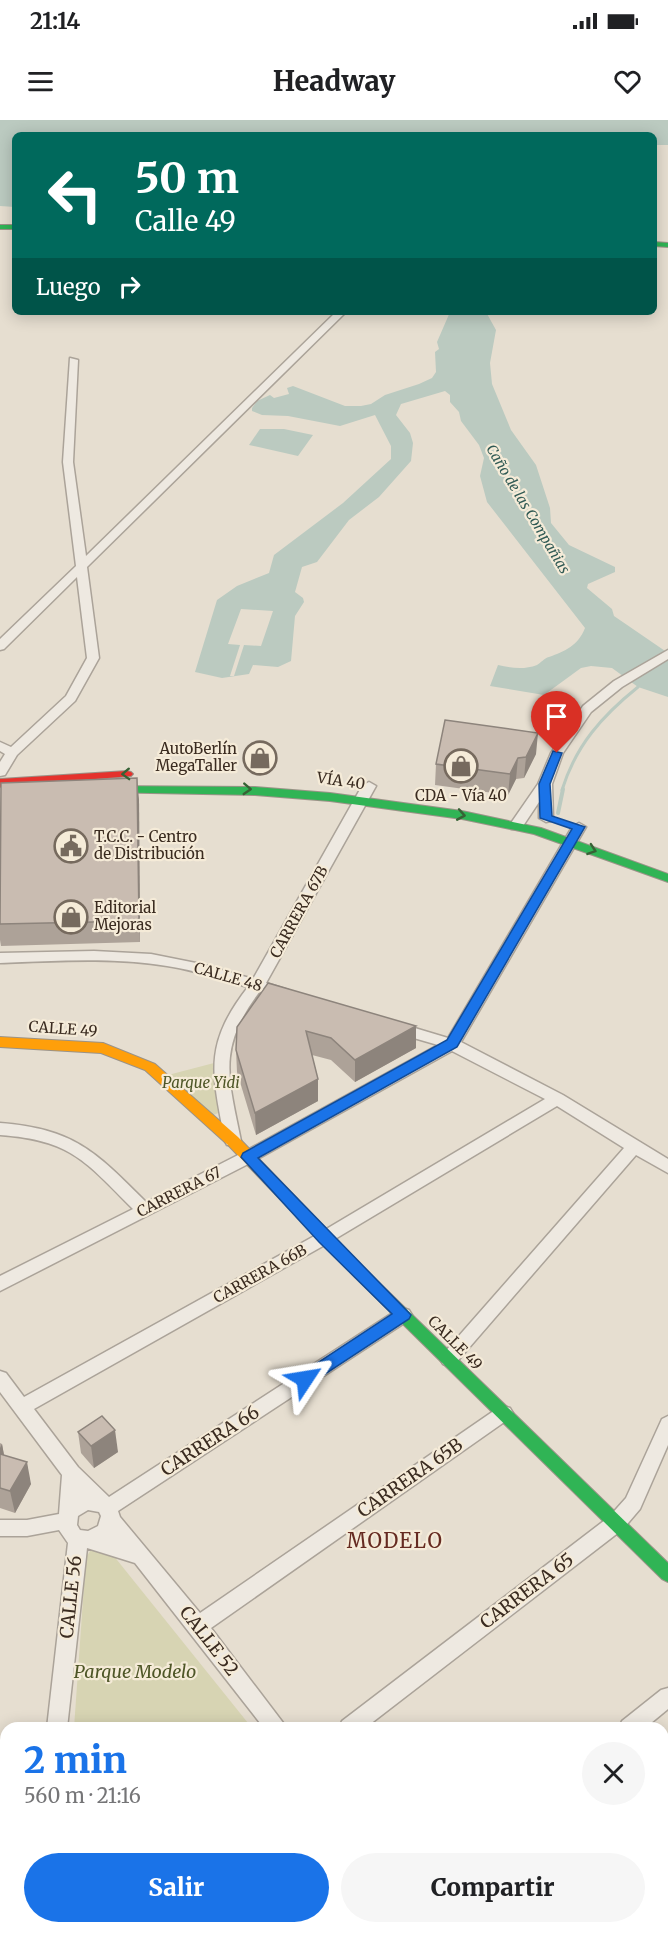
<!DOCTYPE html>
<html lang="es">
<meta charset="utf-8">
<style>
:root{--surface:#fff;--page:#f6f6f6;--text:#202124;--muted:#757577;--accent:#1a73e8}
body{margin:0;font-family:Merriweather,serif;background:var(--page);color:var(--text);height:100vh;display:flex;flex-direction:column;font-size:22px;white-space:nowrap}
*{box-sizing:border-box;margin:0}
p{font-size:20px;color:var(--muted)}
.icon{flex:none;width:33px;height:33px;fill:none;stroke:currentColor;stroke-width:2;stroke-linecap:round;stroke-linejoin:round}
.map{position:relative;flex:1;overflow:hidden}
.sheet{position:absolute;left:0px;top:1602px;width:669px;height:212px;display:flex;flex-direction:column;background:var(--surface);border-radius:18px 18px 0 0;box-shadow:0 3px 15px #0003}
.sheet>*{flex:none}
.guide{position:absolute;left:12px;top:12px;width:645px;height:183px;border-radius:9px;box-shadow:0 3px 15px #0003;background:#00695c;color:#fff;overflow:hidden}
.pin{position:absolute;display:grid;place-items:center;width:51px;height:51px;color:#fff;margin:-62px -26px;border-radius:50% 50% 50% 0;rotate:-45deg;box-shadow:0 0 6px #0007}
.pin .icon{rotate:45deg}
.me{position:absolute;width:66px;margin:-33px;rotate:57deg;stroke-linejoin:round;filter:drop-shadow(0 0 4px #0008)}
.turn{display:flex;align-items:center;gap:21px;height:126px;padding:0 24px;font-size:27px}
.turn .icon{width:78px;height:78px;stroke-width:2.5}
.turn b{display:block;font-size:42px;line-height:51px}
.then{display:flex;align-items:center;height:57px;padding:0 24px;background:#0003;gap:12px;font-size:22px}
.round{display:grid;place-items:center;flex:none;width:63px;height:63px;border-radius:32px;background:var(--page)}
.overview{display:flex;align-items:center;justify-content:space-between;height:102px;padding:0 24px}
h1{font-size:36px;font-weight:800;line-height:45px;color:var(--accent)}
.primary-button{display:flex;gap:12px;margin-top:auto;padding:12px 24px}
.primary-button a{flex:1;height:69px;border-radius:36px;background:var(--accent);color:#fff;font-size:24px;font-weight:800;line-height:69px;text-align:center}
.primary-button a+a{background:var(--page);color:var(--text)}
.status{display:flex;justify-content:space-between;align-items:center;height:42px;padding:0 30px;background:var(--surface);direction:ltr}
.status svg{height:16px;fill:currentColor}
header{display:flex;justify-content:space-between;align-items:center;height:78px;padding:0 24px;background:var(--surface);font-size:27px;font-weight:800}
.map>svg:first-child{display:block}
</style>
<div class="status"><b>21:14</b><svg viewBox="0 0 49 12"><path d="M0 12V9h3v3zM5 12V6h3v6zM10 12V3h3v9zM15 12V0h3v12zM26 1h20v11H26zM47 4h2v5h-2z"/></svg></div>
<header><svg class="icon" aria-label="menu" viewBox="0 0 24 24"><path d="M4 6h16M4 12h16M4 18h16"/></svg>Headway<svg class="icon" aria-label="heart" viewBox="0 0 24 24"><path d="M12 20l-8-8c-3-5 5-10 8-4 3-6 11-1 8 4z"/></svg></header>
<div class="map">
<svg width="668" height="1813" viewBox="0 0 668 1813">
<rect width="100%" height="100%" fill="#e6ded0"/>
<g fill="#d7d4b3">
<polygon points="214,943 221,992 211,996 168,955"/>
<polygon points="93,1427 109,1430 252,1608 74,1608 86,1437"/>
</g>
<g fill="#bbcac0">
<polygon points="0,0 668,0 668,25 654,25 654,15 15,15 15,87 0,86"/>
<path d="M450,192H486L496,210L490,243L492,264L511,310L536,345L550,388L551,403L569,425L615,447V452L588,464L587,468L612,489L614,496L668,533V577L638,567L612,548L591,546L581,548L544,575L490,566L498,545C511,548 524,550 537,545C541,543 544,538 549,537C565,531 578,526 585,508L487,382L480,356L484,338L479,325L461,301L459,292L450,282V275L445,271L401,284L396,295L410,313L413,323L411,341L379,377L349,400L317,442L302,447L295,472L303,478L304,482L295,496L291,541L278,547L253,545L249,554L222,558L195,552L217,480L237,466L269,453L274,435L343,383L391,339V326L375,295L340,306L288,296L262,295L252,291V288L257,281L270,275L274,278L289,274L287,268L293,266L345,286H361L371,284L385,275L419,264L432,258L436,252L435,232L439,229L437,222Z"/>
<polygon points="260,309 284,309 313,315 298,336 249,325"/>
</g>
<polygon fill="#e6ded0" points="241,489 273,491 261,526 244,525 234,556 230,556 240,525 228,524"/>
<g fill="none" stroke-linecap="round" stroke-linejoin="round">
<path stroke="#bbcac0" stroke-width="3" d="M562,670C576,625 602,596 638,567"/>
<polyline stroke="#bbcac0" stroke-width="4" points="558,693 563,669"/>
<g stroke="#aba399" stroke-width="3">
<g id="street">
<polygon points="336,192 346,192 87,447 99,538 75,581 17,635 5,655 0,656 0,642 5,634 0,631 0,622 11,627 66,576 87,538 77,457 4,529 0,530 0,519 76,446 63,342 70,238 78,240 73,342 86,436"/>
<polygon points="668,530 668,539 622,567 591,592 563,633 552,664 553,698 551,701 546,702 539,698 539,682 521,709 511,709 509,706 538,664 551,633 583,586 614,561"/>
<path d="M369,662L376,666L266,863L288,870L290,873L283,878L260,871C217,928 228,956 241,1021L239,1025H227L225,1021C212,953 203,925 248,867C221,859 194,850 167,846C112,837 56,841 0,843V833L94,831L151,834L201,844L253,859L362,666Z"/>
<path d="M579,703L586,707L461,922L563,975L668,1039V1053L636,1035L455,1244L449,1246L443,1244L440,1239L443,1234L624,1028L557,986L330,1122L34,1289L78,1347L109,1377L397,1190L403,1188L409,1190L412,1195L409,1200L118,1391L120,1397L200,1493L498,1288L504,1286L510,1288L513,1293L510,1298L211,1508L287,1608H264L135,1443L87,1428L67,1608H47L68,1423L59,1410L27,1416H0V1400H27L59,1394L62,1355L0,1272V1251L6,1253L24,1277L318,1114L545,979L452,931L254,1041L0,1171V1156L133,1089C85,1041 71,1020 0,1015V1003C74,1009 95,1031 146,1082L242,1033L438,925L393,912L390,908L393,904L398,903L448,918L572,707ZM88,1390L99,1392L101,1396L98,1406L88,1411L80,1410L77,1405L78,1396Z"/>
<polygon points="668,1296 668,1325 640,1389 623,1409 365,1608 339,1608 342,1601 609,1397 626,1378 662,1299"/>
<polygon points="668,1568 668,1589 645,1608 619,1608 622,1601 661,1570"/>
<rect x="0" y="1726" width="6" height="22"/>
<rect x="30" y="1808" width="22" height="5"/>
<polygon points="179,1808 201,1808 202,1813 180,1813"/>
<polygon points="217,1808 240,1808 242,1813 219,1813"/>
<polygon points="359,1808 387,1808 385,1813 357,1813"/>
<polygon points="424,1808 448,1808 450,1813 426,1813"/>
</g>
</g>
<g stroke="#9b9388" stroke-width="2">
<g id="fast">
<rect x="0" y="105" width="15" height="4"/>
<polygon points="654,122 668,123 668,127 654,126"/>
<polygon points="103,666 255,667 330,673 462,691 541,708 668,754 668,762 534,714 462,699 330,681 255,675 99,672 97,670 99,668"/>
<polygon points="360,1147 365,1149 668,1443 668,1462 662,1459 355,1157 352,1153 355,1149"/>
</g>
</g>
<g stroke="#9b9388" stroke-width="2">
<polygon id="slow" points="0,917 103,923 155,944 238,1017 365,1149 368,1153 365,1157 360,1159 355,1157 228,1025 145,950 101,933 0,927"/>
</g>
<g stroke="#9b9388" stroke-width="2">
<polygon id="jam" points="127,651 131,652 133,654 131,656 0,667 0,659"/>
</g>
<use href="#street" fill="#eee9e1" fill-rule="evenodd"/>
<use href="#fast" fill="#30b455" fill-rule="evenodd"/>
<use href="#slow" fill="#ff9f0a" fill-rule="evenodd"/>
<use href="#jam" fill="#e5322d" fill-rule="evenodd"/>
</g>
<g fill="#ada298">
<polygon points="536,634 524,658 516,659 508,675 435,665 436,644"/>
<polygon points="139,679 140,822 1,826 0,820 0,697"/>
<polygon points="268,863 416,928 355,962 331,940 312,935 318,959 318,981 256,1015 237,952 236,930"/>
<polygon points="78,1312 118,1332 94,1348 81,1333"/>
<polygon points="0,1323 2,1324 4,1336 31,1364 15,1393 0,1388"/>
</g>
<g fill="#8d847c">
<polygon points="538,613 536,634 524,658 526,637"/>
<polygon points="518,638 516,659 508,675 510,654"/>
<polygon points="137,658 139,679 140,822 139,801"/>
<polygon points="416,906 416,928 355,962 355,940"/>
<polygon points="318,959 318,981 256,1015 255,993"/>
<polygon points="115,1310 118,1332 94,1348 91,1326"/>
<polygon points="2,1324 6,1345 0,1350 0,1328"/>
<polygon points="27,1342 31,1364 15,1393 10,1371"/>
</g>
<g fill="#c9bcb1" stroke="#8d847c" stroke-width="1.5">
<polygon points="445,600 538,613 526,637 518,638 510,654 436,644"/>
<polygon points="137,658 139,801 0,804 1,663"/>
<polygon points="268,863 416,906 355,940 331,918 306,911 318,959 255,993 236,930 237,907"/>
<polygon points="102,1296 115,1310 91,1326 78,1312"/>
<polygon points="0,1334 27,1342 10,1371 0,1368"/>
</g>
<defs><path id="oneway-chevron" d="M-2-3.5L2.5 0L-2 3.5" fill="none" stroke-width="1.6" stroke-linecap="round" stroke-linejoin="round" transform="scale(1.5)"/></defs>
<g stroke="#366235">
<use href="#oneway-chevron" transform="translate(126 654) rotate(178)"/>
<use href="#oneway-chevron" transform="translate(247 669) rotate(3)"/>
<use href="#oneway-chevron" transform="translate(461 695) rotate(10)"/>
<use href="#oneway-chevron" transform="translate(592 730) rotate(19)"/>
</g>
<polygon fill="#1a73e8" stroke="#114b97" stroke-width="1.5" points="553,631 562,633 550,664 552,696 585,707 457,927 258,1038 411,1195 409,1199 310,1264 299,1264 297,1259 299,1255 392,1194 319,1122 241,1037 243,1033 447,920 572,709 540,698 539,664"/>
<defs>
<g id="shop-ring" transform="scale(1.725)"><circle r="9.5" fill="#f5ebd8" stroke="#766a5e" stroke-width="1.5"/><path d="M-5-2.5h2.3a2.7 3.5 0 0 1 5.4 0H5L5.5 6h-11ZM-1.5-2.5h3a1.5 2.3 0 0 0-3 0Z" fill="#766a5e"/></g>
<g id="civic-ring" transform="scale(1.725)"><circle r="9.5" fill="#f5ebd8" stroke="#766a5e" stroke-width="1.5"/><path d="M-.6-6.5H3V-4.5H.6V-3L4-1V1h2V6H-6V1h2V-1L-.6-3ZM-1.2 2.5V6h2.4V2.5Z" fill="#766a5e"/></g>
</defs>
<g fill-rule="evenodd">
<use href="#shop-ring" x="260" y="638"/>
<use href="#shop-ring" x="461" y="646"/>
<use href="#civic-ring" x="71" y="726"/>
<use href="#shop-ring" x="71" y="797"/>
</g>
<g text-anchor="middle" stroke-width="4.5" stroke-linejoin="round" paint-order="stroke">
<g font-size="14" font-style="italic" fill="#305a54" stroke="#f5ebd8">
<text transform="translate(528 389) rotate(59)" y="5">Caño de las Compañias</text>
</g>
<g font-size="15" fill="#3a2b20" stroke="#f5ebd8" text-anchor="start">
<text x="237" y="634" text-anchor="end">AutoBerlín<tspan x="237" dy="17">MegaTaller</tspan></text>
<text x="461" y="681" text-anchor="middle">CDA - Vía 40</text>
<text x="94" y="722">T.C.C. - Centro<tspan x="94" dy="17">de Distribución</tspan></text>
<text x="94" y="793">Editorial<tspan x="94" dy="17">Mejoras</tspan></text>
</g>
<g font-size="15" fill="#3a2b20" stroke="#f5ebd8">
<text transform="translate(341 661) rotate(8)" y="5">VÍA 40</text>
<text transform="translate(299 792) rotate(-61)" y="5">CARRERA 67B</text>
<text transform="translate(228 857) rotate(16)" y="5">CALLE 48</text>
<text transform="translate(63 909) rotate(4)" y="5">CALLE 49</text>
<text transform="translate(179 1072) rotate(-27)" y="5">CARRERA 67</text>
<text transform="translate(260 1154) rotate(-29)" y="5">CARRERA 66B</text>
<text transform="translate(455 1223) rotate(45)" y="5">CALLE 49</text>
</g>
<g font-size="15" font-style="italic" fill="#4e5627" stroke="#f5ebd8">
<text x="201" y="968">Parque Yidi</text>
</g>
<g font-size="18" fill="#3a2b20" stroke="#f5ebd8">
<text transform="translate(210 1321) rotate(-33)" y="6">CARRERA 66</text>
<text transform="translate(410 1358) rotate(-35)" y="6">CARRERA 65B</text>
<text transform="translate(527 1471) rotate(-37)" y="6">CARRERA 65</text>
<text transform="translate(71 1477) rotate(-84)" y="6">CALLE 56</text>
<text transform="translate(209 1521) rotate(52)" y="6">CALLE 52</text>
</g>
<g font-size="18" font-style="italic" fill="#4e5627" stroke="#f5ebd8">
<text x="135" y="1558">Parque Modelo</text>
</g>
<g font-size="20" letter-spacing="1.5" fill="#662b21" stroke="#f5ebd8">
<text x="395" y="1428">MODELO</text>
</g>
</g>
</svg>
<div class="pin" style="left:557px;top:633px;background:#d93025"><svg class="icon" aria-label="arrive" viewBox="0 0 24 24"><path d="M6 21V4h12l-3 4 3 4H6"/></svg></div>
<svg class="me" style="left:305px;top:1259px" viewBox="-20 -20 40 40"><path d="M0-17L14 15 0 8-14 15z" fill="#1a73e8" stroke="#fff" stroke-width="4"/></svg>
<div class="guide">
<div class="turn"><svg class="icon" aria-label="left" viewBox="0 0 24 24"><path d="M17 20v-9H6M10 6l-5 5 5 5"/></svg><div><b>50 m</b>Calle 49</div></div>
<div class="then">Luego<svg class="icon" aria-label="right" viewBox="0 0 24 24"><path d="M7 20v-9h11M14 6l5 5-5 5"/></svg></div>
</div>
<section class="sheet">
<div class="overview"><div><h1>2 min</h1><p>560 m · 21:16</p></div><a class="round"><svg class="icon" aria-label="close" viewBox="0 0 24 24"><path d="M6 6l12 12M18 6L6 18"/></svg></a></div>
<div class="primary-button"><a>Salir</a><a>Compartir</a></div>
</section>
</div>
